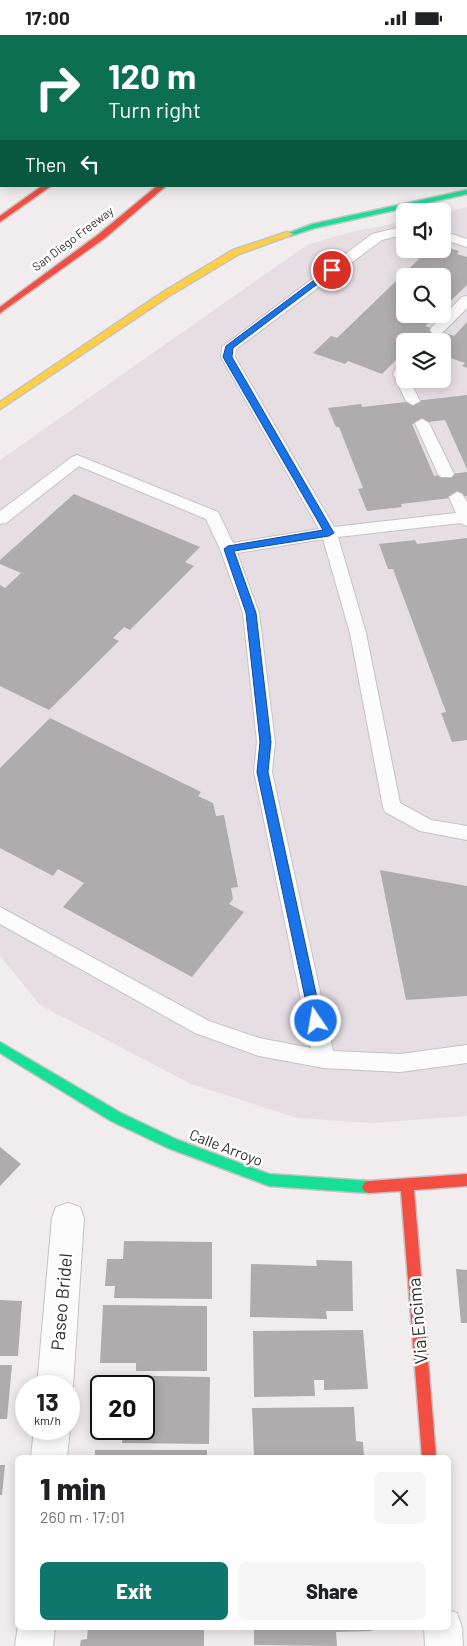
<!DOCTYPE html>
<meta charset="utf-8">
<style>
:root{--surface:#fff;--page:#f6f6f6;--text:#202124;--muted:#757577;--accent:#0f766e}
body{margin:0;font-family:Barlow,sans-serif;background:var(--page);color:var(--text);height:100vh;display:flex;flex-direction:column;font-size:19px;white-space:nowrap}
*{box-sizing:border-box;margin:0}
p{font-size:16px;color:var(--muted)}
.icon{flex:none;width:28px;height:28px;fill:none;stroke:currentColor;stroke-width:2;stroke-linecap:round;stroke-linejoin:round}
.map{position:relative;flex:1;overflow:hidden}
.panel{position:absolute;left:15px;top:1420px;width:436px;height:175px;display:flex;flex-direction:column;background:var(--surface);border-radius:8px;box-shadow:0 2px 12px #0003}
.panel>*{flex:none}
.top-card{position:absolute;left:0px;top:0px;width:468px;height:152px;box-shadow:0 2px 12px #0003;background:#0b6e4f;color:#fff;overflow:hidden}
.fabs{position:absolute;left:396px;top:168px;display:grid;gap:10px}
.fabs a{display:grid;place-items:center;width:55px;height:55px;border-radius:8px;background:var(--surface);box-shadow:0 2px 12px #0003;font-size:25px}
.speed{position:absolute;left:15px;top:1340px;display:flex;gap:10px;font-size:25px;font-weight:700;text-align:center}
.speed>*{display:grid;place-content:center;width:65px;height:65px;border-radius:50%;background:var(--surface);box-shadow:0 2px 12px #0003;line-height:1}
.speed small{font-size:12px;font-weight:400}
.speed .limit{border:2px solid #111;border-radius:8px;background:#fff;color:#111}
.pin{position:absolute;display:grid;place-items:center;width:42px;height:42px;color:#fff;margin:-21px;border:2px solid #fff;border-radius:50%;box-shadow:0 1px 5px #0007}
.me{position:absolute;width:55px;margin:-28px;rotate:348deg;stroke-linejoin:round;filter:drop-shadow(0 0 4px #0008)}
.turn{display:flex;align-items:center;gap:18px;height:105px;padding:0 25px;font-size:22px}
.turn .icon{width:65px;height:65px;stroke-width:2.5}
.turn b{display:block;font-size:35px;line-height:42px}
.then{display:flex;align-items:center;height:48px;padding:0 25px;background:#0003;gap:10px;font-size:19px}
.round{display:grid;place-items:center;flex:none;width:52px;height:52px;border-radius:8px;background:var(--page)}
.summary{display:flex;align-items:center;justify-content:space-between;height:85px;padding:0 25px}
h1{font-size:30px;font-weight:800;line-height:38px}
.primary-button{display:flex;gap:10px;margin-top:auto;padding:10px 25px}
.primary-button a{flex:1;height:58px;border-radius:8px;background:var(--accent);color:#fff;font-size:20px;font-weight:800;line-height:58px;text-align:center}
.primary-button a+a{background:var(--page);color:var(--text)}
.status{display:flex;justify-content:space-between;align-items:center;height:35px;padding:0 25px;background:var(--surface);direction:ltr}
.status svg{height:14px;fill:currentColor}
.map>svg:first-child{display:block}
</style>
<div class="status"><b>17:00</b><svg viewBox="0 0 49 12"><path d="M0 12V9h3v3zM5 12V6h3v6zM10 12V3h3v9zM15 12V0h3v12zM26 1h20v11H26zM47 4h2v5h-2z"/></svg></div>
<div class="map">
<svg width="467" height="1611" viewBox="0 0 467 1611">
<rect width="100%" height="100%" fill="#f1edef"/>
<path fill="#e6dee3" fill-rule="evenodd" d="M467,172V1081L372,1088L297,1083L191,1049L40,970L0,921V425L307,210L347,198L405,186V214H442L443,178ZM405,241H442V279H405ZM405,306H442V344H405Z"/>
<g fill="#aeacad">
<polygon points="442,211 459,216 457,219 467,222 467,250 442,274 442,241 405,241 405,279 438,279 425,291 454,301 467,287 467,333 462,331 465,328 442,320 442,306 405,306 405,316 382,339 348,326 345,329 313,318 331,301 337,303 419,224 414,222 423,214 442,214"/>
<polygon points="467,360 467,434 445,385 412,389 434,441 467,437 467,461 401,469 402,472 367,476 358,454 363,453 339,392 336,392 328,373 361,369 362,372"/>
<polygon points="74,459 200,512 185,527 194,531 130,595 124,592 113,603 119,606 49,675 0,651 0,550 5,553 21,538 0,529 0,525"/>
<polygon points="467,503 467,705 452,707 441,678 446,677 393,534 388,534 379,509 415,505 417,509"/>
<polygon points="50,683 201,757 198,761 213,768 216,781 224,780 238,852 231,853 233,864 229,869 244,877 192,942 63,872 84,848 58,834 53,841 0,813 0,733"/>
<polygon points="380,835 467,851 467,961 406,965"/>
<polygon points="0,1112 21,1129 0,1151"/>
<polygon points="124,1206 212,1207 212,1264 114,1263 115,1251 105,1251 107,1224 123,1224"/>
<polygon points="316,1225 352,1226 353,1276 326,1276 327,1284 250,1282 251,1229 317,1231"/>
<polygon points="456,1234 467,1235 467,1288 461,1288"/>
<polygon points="0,1265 22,1266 18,1321 0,1321"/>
<polygon points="103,1270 207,1271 207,1336 136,1336 136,1328 100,1328"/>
<polygon points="363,1295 368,1354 324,1355 324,1345 314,1345 315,1361 254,1362 253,1296"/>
<polygon points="0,1330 12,1330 7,1384 0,1384"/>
<polygon points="106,1340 210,1342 209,1409 122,1408 123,1397 96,1397 98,1362 101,1362 101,1394 144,1394 144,1351 105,1351"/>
<polygon points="354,1372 356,1406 363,1407 364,1422 254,1422 252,1373"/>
<rect x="95" y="1415" width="112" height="7"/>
<polygon points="0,1430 5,1430 2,1460 0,1460"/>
<polygon points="88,1592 204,1592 204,1611 80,1611 81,1605 87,1604"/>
<polygon points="254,1592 371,1592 372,1596 336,1597 337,1611 254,1610"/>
</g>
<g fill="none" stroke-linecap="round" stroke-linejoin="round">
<g stroke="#c6c3c4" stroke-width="2">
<g id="lane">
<polygon points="405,191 405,199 382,205 236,314 235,322 334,492 456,478 449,462 457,457 462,459 467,467 467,491 460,488 338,502 366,598 400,768 431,785 467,791 467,805 420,796 385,777 383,772 350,598 323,504 237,518 259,578 275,707 272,737 333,1016 400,1019 467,1010 467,1028 400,1037 324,1033 259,1021 195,998 0,889 0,872 209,986 259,1003 311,1013 254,737 257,707 243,578 220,514 206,484 79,431 6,488 0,489 0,476 72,422 77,420 218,477 233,508 319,494 221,322 222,312 372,199"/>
<polygon points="442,196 467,204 467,212 442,204"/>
<polygon points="467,261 467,273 442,298 432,298 430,295 432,292 462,262"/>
<polygon points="405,324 405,344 409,344 420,366 413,370 406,366 393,339 400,325"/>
<polygon points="422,384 429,388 454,439 451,442 441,442 438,439 415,388"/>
</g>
</g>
<g stroke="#c6c3c4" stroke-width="2">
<g id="street">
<polygon points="68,1168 80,1172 84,1183 73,1351 69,1360 69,1351 37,1351 52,1183 56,1172"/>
<polygon points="69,1391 70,1394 67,1422 31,1422 34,1394 69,1394"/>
<polygon points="449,1575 457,1578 462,1592 463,1611 425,1611 424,1592 449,1592"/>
<polygon points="18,1590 18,1592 55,1592 53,1611 15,1611"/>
</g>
</g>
<g stroke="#c6c3c4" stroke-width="3">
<g id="fast">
<rect x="466" y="80" width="1" height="4"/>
<polygon points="467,155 467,159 315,193 290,201 286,199 313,189"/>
<polygon points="0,1007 121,1078 178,1105 269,1139 369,1146 374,1148 376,1152 374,1156 369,1158 269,1151 168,1113 111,1086 0,1018"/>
</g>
</g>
<g stroke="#c6c3c4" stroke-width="3">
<polygon id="slow" points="287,197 294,199 239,219 169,261 0,374 0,367 163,257 233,215"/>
</g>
<g stroke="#c6c3c4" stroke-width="3">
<g id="jam">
<polygon points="42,151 51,151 0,187 0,181"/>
<polygon points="157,151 166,151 105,203 0,278 0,272 99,199"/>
<polygon points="467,1139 467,1151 414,1155 436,1422 422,1422 401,1156 369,1158 364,1156 362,1152 364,1148 369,1146"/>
</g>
</g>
<use href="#lane" fill="#fdfcfd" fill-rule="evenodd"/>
<use href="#street" fill="#fdfcfd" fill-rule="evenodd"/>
<use href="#fast" fill="#16e098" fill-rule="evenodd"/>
<use href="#slow" fill="#ffcf43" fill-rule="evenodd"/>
<use href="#jam" fill="#f24e42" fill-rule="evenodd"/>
</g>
<polygon fill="#1a73e8" stroke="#114b97" points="329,234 336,235 233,313 232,322 334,498 329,501 234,516 256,578 271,707 268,737 322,986 316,991 310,986 257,737 260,707 246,578 224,514 228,511 323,495 223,322 226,311"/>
<g text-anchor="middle" stroke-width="5" stroke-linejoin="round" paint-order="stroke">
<g font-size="12" fill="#2f2c2e" stroke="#fff">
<text transform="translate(73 204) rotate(-37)" y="4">San Diego Freeway</text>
</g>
<g font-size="15" fill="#2f2c2e" stroke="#fff">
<text transform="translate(226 1113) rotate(21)" y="5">Calle Arroyo</text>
</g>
<g font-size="18" fill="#2f2c2e" stroke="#fff">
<text transform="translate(62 1267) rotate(-85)" y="6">Paseo Bridel</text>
<text transform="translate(418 1286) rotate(-95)" y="6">Via Encima</text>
</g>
</g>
</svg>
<div class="fabs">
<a><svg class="icon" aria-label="sound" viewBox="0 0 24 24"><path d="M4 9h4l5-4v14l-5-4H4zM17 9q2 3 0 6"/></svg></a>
<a><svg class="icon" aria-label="search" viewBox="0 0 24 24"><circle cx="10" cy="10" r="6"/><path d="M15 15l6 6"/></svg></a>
<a><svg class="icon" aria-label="layers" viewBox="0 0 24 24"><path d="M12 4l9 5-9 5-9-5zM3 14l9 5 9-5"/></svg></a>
</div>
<div class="speed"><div>13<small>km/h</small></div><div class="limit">20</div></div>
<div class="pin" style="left:332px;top:235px;background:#d93025"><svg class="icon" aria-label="arrive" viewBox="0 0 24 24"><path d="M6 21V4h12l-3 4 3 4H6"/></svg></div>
<svg class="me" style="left:316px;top:986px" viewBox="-20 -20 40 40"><circle r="17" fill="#1a73e8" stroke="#fff" stroke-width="3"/><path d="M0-11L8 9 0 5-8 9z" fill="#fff"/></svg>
<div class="top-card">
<div class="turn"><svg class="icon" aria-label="right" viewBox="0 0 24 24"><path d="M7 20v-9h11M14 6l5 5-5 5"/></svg><div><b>120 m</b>Turn right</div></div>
<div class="then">Then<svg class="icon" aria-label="left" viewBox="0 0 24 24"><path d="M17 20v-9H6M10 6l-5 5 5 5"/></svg></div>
</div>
<section class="panel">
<div class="summary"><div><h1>1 min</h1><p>260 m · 17:01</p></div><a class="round"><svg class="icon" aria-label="close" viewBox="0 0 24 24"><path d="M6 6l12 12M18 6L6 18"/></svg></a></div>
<div class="primary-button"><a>Exit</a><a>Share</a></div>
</section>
</div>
